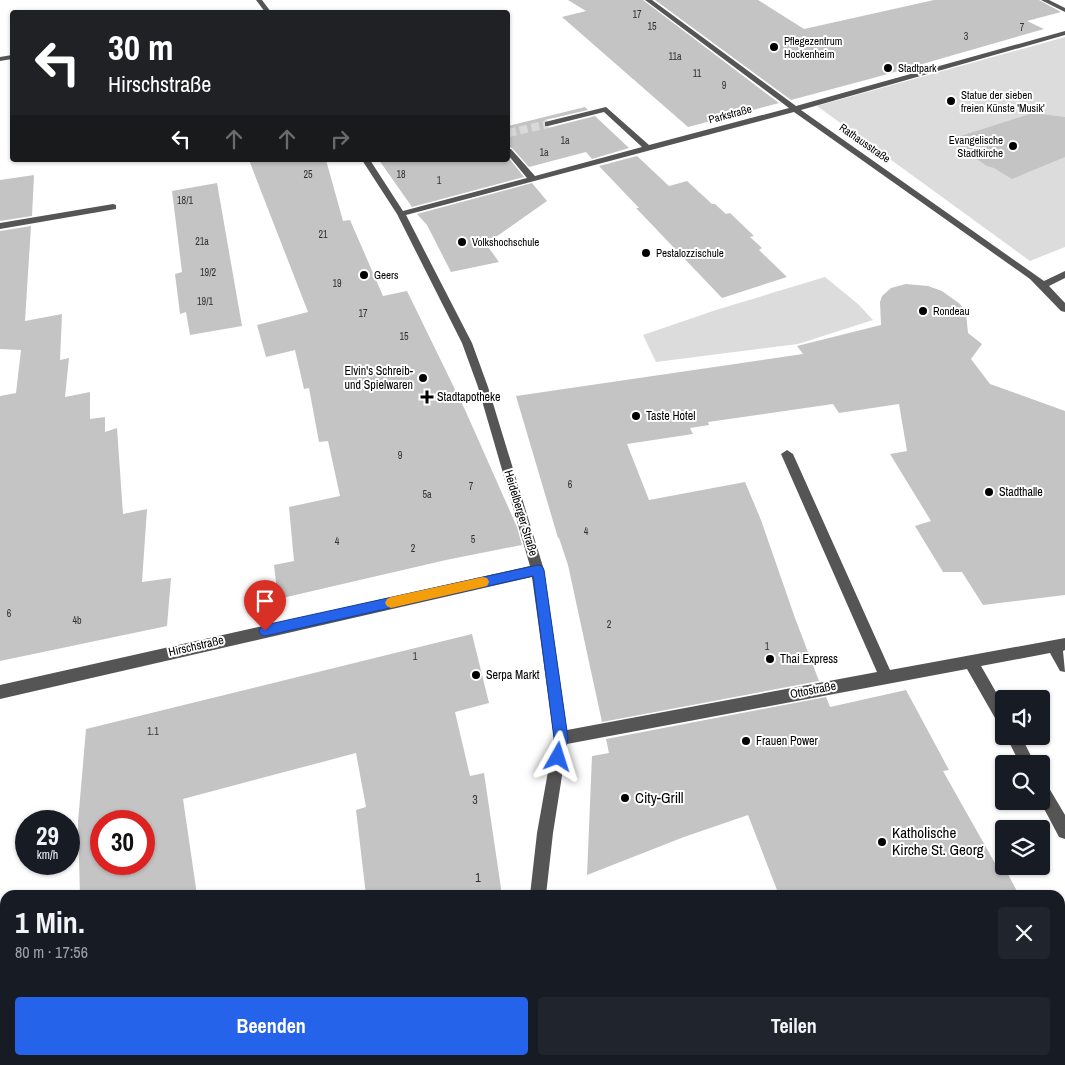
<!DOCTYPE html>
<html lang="de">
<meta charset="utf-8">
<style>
:root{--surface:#171b24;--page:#20242c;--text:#f1f3f6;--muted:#9ea1a6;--accent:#2563eb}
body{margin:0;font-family:"Archivo Narrow",sans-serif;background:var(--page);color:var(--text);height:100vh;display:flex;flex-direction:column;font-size:19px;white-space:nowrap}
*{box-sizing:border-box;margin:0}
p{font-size:16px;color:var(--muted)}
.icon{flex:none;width:28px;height:28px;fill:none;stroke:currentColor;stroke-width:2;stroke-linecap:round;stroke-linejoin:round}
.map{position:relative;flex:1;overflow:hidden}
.drawer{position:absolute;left:0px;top:890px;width:1065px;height:175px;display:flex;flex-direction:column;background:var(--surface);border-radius:15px 15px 0 0;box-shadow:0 1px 4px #0004}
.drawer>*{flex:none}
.top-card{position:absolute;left:10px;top:10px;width:500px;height:152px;border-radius:5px;box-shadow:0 1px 4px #0004;background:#202124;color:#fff;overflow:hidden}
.controls{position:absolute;left:995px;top:690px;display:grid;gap:10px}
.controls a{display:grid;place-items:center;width:55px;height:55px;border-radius:5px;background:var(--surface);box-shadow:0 1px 4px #0004;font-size:25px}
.speed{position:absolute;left:15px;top:810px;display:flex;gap:10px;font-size:25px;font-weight:700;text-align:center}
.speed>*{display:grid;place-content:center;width:65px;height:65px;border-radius:50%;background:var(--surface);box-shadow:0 1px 4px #0004;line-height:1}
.speed small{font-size:12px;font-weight:400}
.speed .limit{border:8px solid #d22;background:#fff;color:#111}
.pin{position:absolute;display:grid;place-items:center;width:42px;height:42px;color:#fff;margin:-51px -21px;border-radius:50% 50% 50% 0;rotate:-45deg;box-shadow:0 0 5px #0007}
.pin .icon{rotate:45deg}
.me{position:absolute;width:55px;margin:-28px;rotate:6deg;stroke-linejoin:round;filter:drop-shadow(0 0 4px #0008)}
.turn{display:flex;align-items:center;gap:18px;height:105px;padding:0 15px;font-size:22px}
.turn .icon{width:65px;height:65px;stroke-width:2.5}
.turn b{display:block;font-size:35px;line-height:42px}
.lanes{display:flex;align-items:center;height:48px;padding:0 15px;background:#0003;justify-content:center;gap:25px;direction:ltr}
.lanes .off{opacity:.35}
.round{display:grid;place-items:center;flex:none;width:52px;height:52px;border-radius:5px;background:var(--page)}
.head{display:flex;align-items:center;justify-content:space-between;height:85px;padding:0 15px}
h1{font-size:30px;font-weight:800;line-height:38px}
.button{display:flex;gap:10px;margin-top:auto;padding:10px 15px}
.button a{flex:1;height:58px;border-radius:5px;background:var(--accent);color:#fff;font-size:20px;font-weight:800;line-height:58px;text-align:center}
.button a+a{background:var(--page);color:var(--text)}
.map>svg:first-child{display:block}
</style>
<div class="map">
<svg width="1065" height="1065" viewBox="0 0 1065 1065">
<rect width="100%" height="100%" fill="#fff"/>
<g fill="#dcdcdc">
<polygon points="1065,37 1065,247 1030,261 817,106"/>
<polygon points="825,277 858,304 873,320 798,344 656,362 643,335 716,310"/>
</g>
<g fill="#c4c4c4" fill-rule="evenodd">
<polygon points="568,0 643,0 779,103 688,127 562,17 586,11"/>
<polygon points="655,0 758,0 804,29 934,0 1039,0 1061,12 1027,21 1044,29 877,77 791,100"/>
<polygon points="585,107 588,110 545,120 544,127 548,128 595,116 629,148 592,159 586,152 529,167 512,148 508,147 508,126"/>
<polygon points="1033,113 1065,117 1065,157 1012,179 994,168 987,166 948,140"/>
<polygon points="637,156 669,186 687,181 712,204 715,204 726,214 730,213 754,236 750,237 762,248 759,250 787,277 722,298 636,208 639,208 599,166"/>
<polygon points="508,157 524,177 412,207 379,160 508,160"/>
<polygon points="249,160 326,160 343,221 350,220 383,296 407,291 466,412 517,527 522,545 446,560 278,599 274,565 294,561 289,507 340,496 328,441 319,442 309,388 304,389 295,350 266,357 257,325 308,312"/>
<polygon points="34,175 32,216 0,221 0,180"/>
<polygon points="217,183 242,326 190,335 186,312 180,314 175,274 182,272 172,191"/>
<polygon points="532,183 547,201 486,244 499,262 451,272 427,225 417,214"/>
<polygon points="31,226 25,321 62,314 60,360 69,358 65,397 90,392 90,419 105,417 105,432 117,428 123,514 147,509 142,582 171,578 167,626 0,661 0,396 16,393 21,350 0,349 0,231"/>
<polygon points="906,284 928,286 942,291 960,304 966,313 968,333 982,344 971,359 990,384 1065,411 1065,595 983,605 962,572 943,572 915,526 931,521 890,454 907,451 899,404 839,413 833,404 708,422 709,425 690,428 693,434 627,444 649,500 745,482 761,520 795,618 819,681 602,722 568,565 559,538 558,538 516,396 803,354 797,346 881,325 880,302 882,296 891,288"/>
<path d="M472,634L489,703L455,712L470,776L484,773L502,895H366L356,810L366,807L356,753L183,799L197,895H80L78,822L86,729ZM101,821H144V864H101Z"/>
<polygon points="906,690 949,770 943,771 996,865 1002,863 1019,895 779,895 748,815 684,837 587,875 592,756 609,753 606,739 826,697 830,707"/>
</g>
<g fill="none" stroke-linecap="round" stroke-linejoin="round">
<polyline stroke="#d9d9d9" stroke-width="8" stroke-dasharray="8 4" stroke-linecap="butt" points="508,133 548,124"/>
<g fill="#555" fill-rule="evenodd">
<polygon points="256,0 262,0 271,12 265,12"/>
<polygon points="645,0 652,0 796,106 1065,31 1065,35 801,110 1044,281 1065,271 1065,278 1049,286 1065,303 1065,312 1061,311 1030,279 794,112 406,215 472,343 488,387 544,570 567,730 877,672 781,454 787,450 793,454 890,670 1065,638 1065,650 1063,651 1065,672 1060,671 1050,653 981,666 1004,706 1004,727 999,725 967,669 567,744 553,833 546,895 530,895 537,833 554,738 532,577 0,699 0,685 530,566 478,387 462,343 397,214 362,160 370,160 403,211 527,178 508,155 508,149 511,149 535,176 642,147 604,112 548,126 545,126 545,122 606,107 649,145 789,108"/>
<polygon points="1041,0 1049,0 1065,8 1065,12"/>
<polygon points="12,55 12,59 0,61 0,57"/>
<polygon points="113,204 116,205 116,209 0,229 0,223"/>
<polygon points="1006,736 1021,736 1035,764 1020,764"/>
<polygon points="1041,780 1046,783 1065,815 1065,839 1059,837 1040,801"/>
<polygon points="501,1060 519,1060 518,1065 500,1065"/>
<rect x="520" y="1060" width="18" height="5"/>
</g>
</g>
<polygon fill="#2563eb" stroke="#184099" points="538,565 542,566 544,570 568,738 563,761 558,763 553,761 551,757 554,738 533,576 265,636 261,635 259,631 261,627 265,625"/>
<polygon fill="#f59e0b" points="483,577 487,578 489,582 487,586 483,587 391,608 387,606 385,603 387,599 391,597"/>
<g fill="#000" stroke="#fff" stroke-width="2">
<circle cx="774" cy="47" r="5"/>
<circle cx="888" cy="68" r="5"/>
<circle cx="951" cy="101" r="5"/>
<circle cx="1013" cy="146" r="5"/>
<circle cx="462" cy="242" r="5"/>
<circle cx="646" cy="253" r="5"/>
<circle cx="364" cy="275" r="5"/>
<circle cx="923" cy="311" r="5"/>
<circle cx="423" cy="378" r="5"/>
<path d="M424.5 389.5h5v5h5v5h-5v5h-5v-5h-5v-5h5z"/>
<circle cx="636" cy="416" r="5"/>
<circle cx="989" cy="492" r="5"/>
<circle cx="770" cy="659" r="5"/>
<circle cx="476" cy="675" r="5"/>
<circle cx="746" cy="741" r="5"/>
<circle cx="625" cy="798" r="5"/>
<circle cx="882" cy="842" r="5"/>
</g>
<g text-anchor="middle" stroke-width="4" stroke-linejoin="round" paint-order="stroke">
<g font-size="10" fill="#313131">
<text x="637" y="18">17</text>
<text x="652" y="30">15</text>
<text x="1022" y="31">7</text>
<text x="966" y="40">3</text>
<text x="675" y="60">11a</text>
<text x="697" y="77">11</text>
<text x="724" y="89">9</text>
<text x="565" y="144">1a</text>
<text x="544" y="156">1a</text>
<text x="308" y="178">25</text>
<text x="401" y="178">18</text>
<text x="439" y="184">1</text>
<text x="185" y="204">18/1</text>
<text x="323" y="238">21</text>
<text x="202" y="245">21a</text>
<text x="208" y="276">19/2</text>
<text x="337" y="287">19</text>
<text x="205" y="305">19/1</text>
<text x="363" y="317">17</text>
<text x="404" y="340">15</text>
<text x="400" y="459">9</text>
<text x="570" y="488">6</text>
<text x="471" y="490">7</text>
<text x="427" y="498">5a</text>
<text x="586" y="535">4</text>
<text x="473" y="543">5</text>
<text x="337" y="545">4</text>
<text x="413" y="552">2</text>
<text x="9" y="617">6</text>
<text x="77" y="624">4b</text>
<text x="609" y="628">2</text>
<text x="767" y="650">1</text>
<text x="415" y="660">1</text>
<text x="153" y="735">1.1</text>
</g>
<g font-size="11" fill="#000" stroke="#fff" text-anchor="start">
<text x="784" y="45">Pflegezentrum<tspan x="784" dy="13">Hockenheim</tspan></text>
<text x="898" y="72">Stadtpark</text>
<text x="961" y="99">Statue der sieben<tspan x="961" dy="13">freien Künste 'Musik'</tspan></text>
<text x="1003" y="144" text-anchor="end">Evangelische<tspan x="1003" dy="13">Stadtkirche</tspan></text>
<text x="472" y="246">Volkshochschule</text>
<text x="656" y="257">Pestalozzischule</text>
<text x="374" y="279">Geers</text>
<text x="933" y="315">Rondeau</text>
</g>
<g font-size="11" fill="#000" stroke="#fff">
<text transform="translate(730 114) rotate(-15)" y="4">Parkstraße</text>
<text transform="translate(865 143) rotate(35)" y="4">Rathausstraße</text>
</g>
<g font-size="12" fill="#000" stroke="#fff" text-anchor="start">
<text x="413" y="375" text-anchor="end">Elvin's Schreib-<tspan x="413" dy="14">und Spielwaren</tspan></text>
<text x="437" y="401">Stadtapotheke</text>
<text x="646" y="420">Taste Hotel</text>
<text x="999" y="496">Stadthalle</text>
<text x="780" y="663">Thai Express</text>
<text x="486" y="679">Serpa Markt</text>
<text x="756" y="745">Frauen Power</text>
</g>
<g font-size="12" fill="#000" stroke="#fff">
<text transform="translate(521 513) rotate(73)" y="4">Heidelberger Straße</text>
<text transform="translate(196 646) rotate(-13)" y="4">Hirschstraße</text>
<text transform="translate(813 690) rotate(-11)" y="4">Ottostraße</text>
</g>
<g font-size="12" fill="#313131">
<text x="475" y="804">3</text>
<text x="478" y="882">1</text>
</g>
<g font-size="15" fill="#000" stroke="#fff" text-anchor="start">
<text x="635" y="803">City-Grill</text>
<text x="892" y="838">Katholische<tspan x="892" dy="17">Kirche St. Georg</tspan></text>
</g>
</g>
</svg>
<div class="controls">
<a><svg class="icon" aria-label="sound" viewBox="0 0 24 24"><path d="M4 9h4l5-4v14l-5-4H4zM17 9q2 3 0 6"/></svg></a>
<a><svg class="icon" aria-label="search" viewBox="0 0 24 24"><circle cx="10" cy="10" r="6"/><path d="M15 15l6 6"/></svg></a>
<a><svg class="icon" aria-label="layers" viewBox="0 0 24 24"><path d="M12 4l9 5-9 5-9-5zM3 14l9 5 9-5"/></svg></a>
</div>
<div class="speed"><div>29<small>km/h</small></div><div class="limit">30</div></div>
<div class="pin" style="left:265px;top:631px;background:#d93025"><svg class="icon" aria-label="arrive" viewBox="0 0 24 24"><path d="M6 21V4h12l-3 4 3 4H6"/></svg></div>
<svg class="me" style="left:558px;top:757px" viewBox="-20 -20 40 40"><path d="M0-17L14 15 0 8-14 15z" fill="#2563eb" stroke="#fff" stroke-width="4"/></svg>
<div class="top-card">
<div class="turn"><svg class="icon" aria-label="left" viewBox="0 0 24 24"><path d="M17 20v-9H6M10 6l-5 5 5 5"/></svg><div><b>30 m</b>Hirschstraße</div></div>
<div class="lanes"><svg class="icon" aria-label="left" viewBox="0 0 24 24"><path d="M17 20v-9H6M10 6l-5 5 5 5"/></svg><svg class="icon off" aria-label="ahead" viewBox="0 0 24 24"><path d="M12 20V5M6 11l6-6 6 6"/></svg><svg class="icon off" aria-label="ahead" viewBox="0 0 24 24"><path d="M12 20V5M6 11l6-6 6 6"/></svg><svg class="icon off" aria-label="right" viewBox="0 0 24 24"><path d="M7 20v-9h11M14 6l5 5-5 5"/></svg></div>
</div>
<section class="drawer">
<div class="head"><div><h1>1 Min.</h1><p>80 m · 17:56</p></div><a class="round"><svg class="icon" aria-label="close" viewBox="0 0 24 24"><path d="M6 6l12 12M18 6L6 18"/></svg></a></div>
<div class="button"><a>Beenden</a><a>Teilen</a></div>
</section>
</div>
